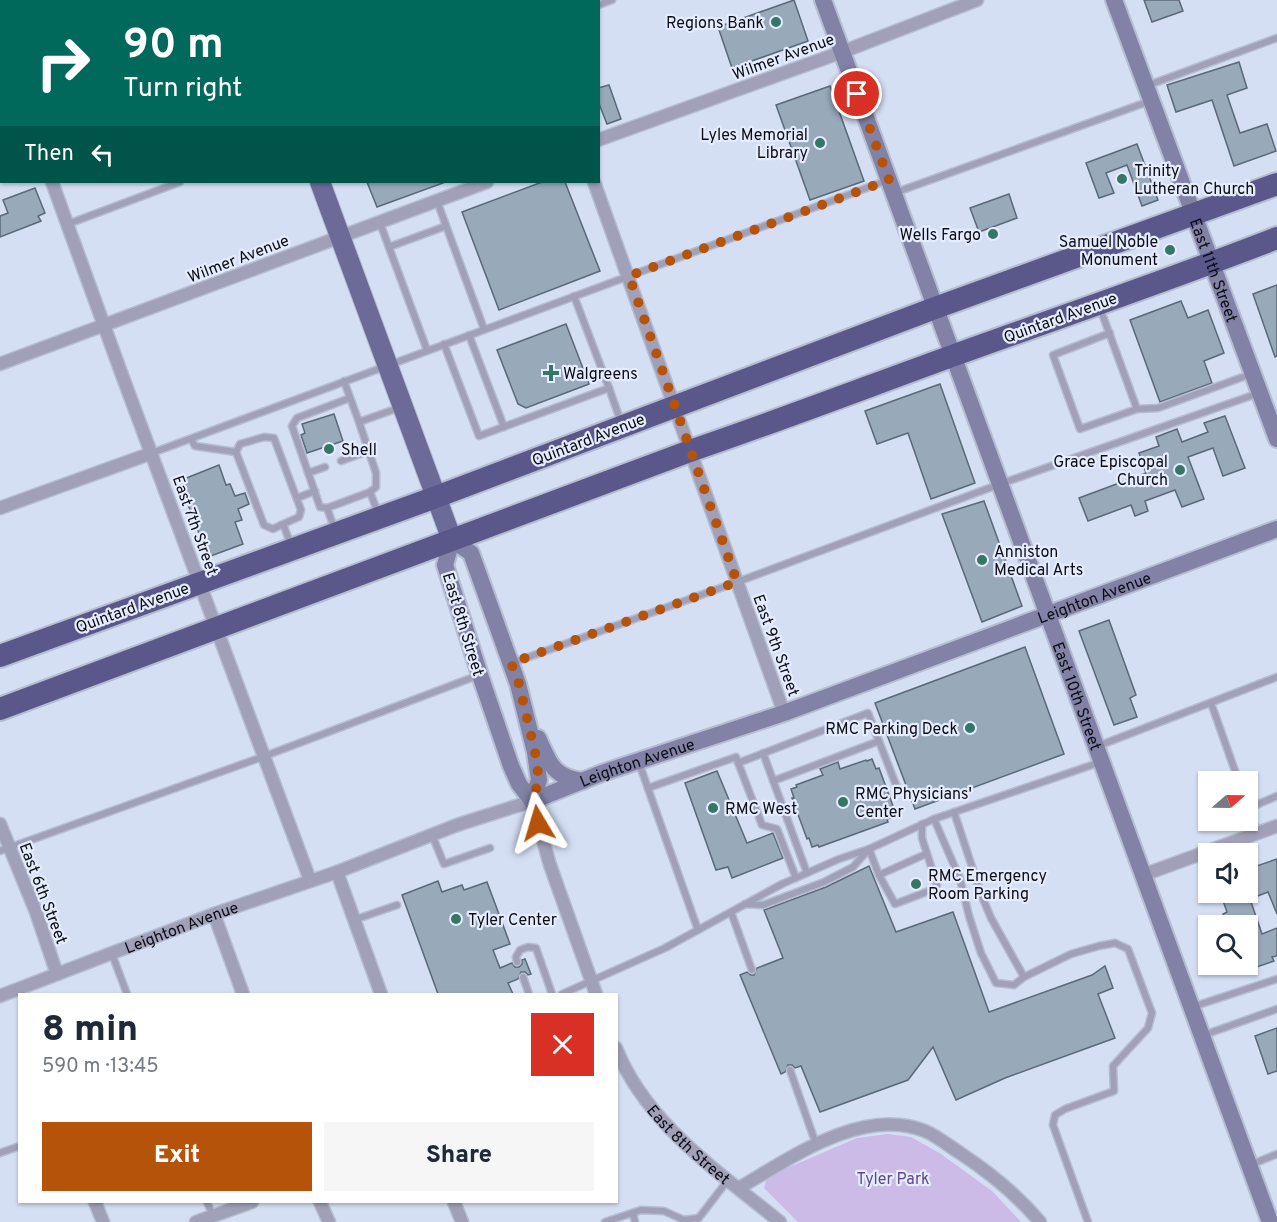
<!DOCTYPE html>
<meta charset="utf-8">
<style>
:root{--surface:#fff;--page:#f6f6f7;--text:#1f2937;--muted:#747a83;--accent:#b45309}
body{margin:0;font-family:Overpass,sans-serif;background:var(--page);color:var(--text);height:100vh;display:flex;flex-direction:column;font-size:22px;white-space:nowrap}
*{box-sizing:border-box;margin:0}
p{font-size:20px;color:var(--muted)}
.icon{flex:none;width:33px;height:33px;fill:none;stroke:currentColor;stroke-width:2;stroke-linecap:round;stroke-linejoin:round}
.map{position:relative;flex:1;overflow:hidden}
.drawer{position:absolute;left:18px;top:993px;width:600px;height:210px;display:flex;flex-direction:column;background:var(--surface);border-radius:0px;box-shadow:0 2px 4px #0004}
.drawer>*{flex:none}
.guide{position:absolute;left:0px;top:0px;width:600px;height:183px;box-shadow:0 2px 4px #0004;background:#00695c;color:#fff;overflow:hidden}
.needle{width:39px;rotate:70deg}
.buttons{position:absolute;left:1198px;top:771px;display:grid;gap:12px}
.buttons a{display:grid;place-items:center;width:60px;height:60px;border-radius:0px;background:var(--surface);box-shadow:0 2px 4px #0004;font-size:30px}
.pin{position:absolute;display:grid;place-items:center;width:51px;height:51px;color:#fff;margin:-26px;border:3px solid #fff;border-radius:50%;box-shadow:0 2px 6px #0007}
.me{position:absolute;width:66px;margin:-33px;rotate:353deg;stroke-linejoin:round;filter:drop-shadow(0 0 4px #0008)}
.turn{display:flex;align-items:center;gap:21px;height:126px;padding:0 24px;font-size:27px}
.turn .icon{width:78px;height:78px;stroke-width:2.5}
.turn b{display:block;font-size:42px;line-height:51px}
.then{display:flex;align-items:center;height:57px;padding:0 24px;background:#0003;gap:12px;font-size:22px}
.round{display:grid;place-items:center;flex:none;width:63px;height:63px;border-radius:0px;background:var(--page)}
.summary{display:flex;align-items:center;justify-content:space-between;height:102px;padding:0 24px}
h1{font-size:36px;font-weight:800;line-height:45px}
.button{display:flex;gap:12px;margin-top:auto;padding:12px 24px}
.button a{flex:1;height:69px;border-radius:0px;background:var(--accent);color:#fff;font-size:24px;font-weight:800;line-height:69px;text-align:center}
.button a+a{background:var(--page);color:var(--text)}
.map>svg:first-child{display:block}
</style>
<div class="map">
<svg width="1277" height="1222" viewBox="0 0 1277 1222">
<rect width="100%" height="100%" fill="#d5dff4"/>
<polygon fill="#ccbae7" points="888,1134 911,1137 941,1154 992,1191 1021,1222 798,1222 764,1188 766,1181 771,1175 857,1138"/>
<g fill="#98a9ba" stroke="#596978" stroke-width="1.5">
<polygon points="794,0 808,41 732,68 718,27"/>
<polygon points="1144,0 1179,0 1183,11 1152,22"/>
<polygon points="1239,62 1247,88 1227,95 1240,133 1267,124 1276,151 1234,166 1212,100 1176,112 1167,85"/>
<polygon points="609,85 621,119 607,124 598,101 598,88"/>
<polygon points="830,86 864,181 810,200 776,105"/>
<polygon points="1137,144 1158,200 1142,206 1127,165 1106,173 1114,193 1099,198 1086,163"/>
<polygon points="367,182 442,182 443,183 377,207"/>
<polygon points="542,182 565,182 600,271 499,310 462,212"/>
<polygon points="35,188 45,213 38,216 41,221 0,237 0,216 8,213 3,200"/>
<polygon points="1009,194 1017,218 979,232 970,208"/>
<polygon points="1277,285 1277,356 1275,357 1253,294"/>
<polygon points="1181,301 1188,318 1208,310 1224,353 1204,361 1212,383 1160,402 1130,320"/>
<polygon points="566,324 589,384 526,408 518,404 497,350"/>
<polygon points="940,384 975,483 931,499 908,433 877,444 865,411"/>
<polygon points="334,414 343,441 307,453 301,435 305,433 302,424"/>
<polygon points="1225,416 1245,468 1223,476 1213,448 1188,457 1204,499 1182,507 1175,490 1145,501 1148,511 1135,516 1131,505 1088,521 1079,498 1146,473 1139,453 1159,446 1156,437 1177,429 1182,442 1208,432 1204,423"/>
<polygon points="219,465 226,485 230,484 235,496 245,493 249,504 238,509 242,520 235,522 243,544 208,557 179,481"/>
<polygon points="984,501 1022,606 982,622 942,514"/>
<polygon points="1109,620 1136,695 1130,698 1137,717 1114,725 1079,631"/>
<polygon points="1025,647 1064,754 915,809 875,703"/>
<polygon points="872,759 876,769 879,768 893,806 890,807 894,817 887,819 888,822 819,847 818,845 812,847 809,838 807,839 792,798 794,798 791,789 797,787 796,785 823,775 820,769 838,762 840,769 866,760 867,761"/>
<polygon points="717,771 747,843 773,833 783,858 732,878 728,867 716,870 685,783"/>
<polygon points="1277,859 1277,914 1268,892 1250,899 1262,934 1277,928 1277,956 1272,957 1274,961 1248,970 1248,926 1228,926 1223,914 1227,912 1220,892 1248,892 1248,869"/>
<polygon points="869,866 896,932 953,912 989,1012 1092,975 1105,966 1113,988 1098,994 1115,1038 1005,1078 956,1100 933,1047 908,1080 820,1112 801,1066 795,1068 792,1065 788,1065 785,1072 781,1074 740,975 747,972 751,975 754,975 757,968 783,958 764,910 826,887"/>
<polygon points="438,881 442,892 462,885 464,890 487,882 510,944 493,950 500,968 512,963 515,967 519,967 522,964 522,960 525,959 531,974 528,975 525,972 521,972 518,979 508,983 513,994 438,994 402,895"/>
<polygon points="1277,1028 1277,1071 1268,1074 1255,1036"/>
</g>
<g fill="none" stroke-linecap="round" stroke-linejoin="round">
<g stroke="#b5bdd0" stroke-width="9">
<g id="lane">
<polyline points="390,0 391,2"/>
<polyline points="598,5 612,0"/>
<polyline points="1146,86 1277,38"/>
<polyline points="894,193 1150,101"/>
<polyline points="437,201 484,329"/>
<polyline points="380,223 427,350"/>
<polyline points="68,224 180,182"/>
<polyline points="389,247 446,226"/>
<polyline points="1100,308 1137,409"/>
<polyline points="1110,333 1053,355 1080,429 1137,409 1158,408 1251,374"/>
<polyline points="469,335 504,427"/>
<polyline points="444,344 479,436 609,388 574,296"/>
<polyline points="344,381 359,422 401,407"/>
<polyline points="609,388 621,422"/>
<polyline points="359,422 376,473 376,487 370,492"/>
<polyline points="191,439 195,446 236,452"/>
<polyline points="152,453 888,180"/>
<polyline points="341,461 368,451"/>
<polyline points="308,473 325,467"/>
<polyline points="297,498 315,491"/>
<polyline points="327,508 320,507 292,426 297,418 350,398"/>
<polyline points="283,524 273,529 264,525 236,452 240,444 264,437 274,438 301,510 299,517 283,524 291,545"/>
<polyline points="335,530 327,508 370,492 378,513"/>
<polyline points="512,663 737,582 1000,484 1259,393"/>
<polyline points="1211,703 1239,782"/>
<polyline points="1098,746 1277,677"/>
<polyline points="763,753 807,873"/>
<polyline points="639,763 698,930"/>
<polyline points="738,763 868,713 898,790"/>
<polyline points="773,781 879,741"/>
<polyline points="648,788 736,757 762,825 777,829 796,878"/>
<polyline points="1248,806 1257,833"/>
<polyline points="1249,808 1277,796"/>
<polyline points="934,819 960,879 969,916 981,953 996,983 1014,985 1024,977 991,918 981,894 954,812"/>
<polyline points="432,835 444,864 490,848"/>
<polyline points="0,851 265,756 479,675"/>
<polyline points="879,875 926,854"/>
<polyline points="745,904 763,905 824,882 853,867 869,849 879,875 895,904 929,891 937,885 922,838 922,824"/>
<polyline points="731,912 752,970"/>
<polyline points="354,920 397,905"/>
<polyline points="112,954 127,994"/>
<polyline points="517,962 516,957 520,950 528,947 536,948 552,994"/>
<polyline points="523,977 529,994"/>
<polyline points="1024,977 1071,954 1099,946 1115,943 1128,949 1152,1013 1148,1028 1113,1066 1114,1091 1065,1109 1055,1115 1053,1125 1088,1222"/>
<polyline points="562,994 665,948 782,884 839,859 869,849 934,819 1101,762"/>
<polyline points="1192,1007 1277,979"/>
<polyline points="1204,1035 1277,1009"/>
<polyline points="790,1070 816,1144"/>
<polyline points="0,1153 20,1146"/>
<polyline points="1250,1165 1277,1154"/>
<polyline points="207,1202 213,1216"/>
<polyline points="633,1213 635,1222"/>
<polyline points="698,1219 728,1180"/>
<polyline points="605,1222 641,1210 664,1211 684,1220 698,1218"/>
</g>
</g>
<g stroke="#b5bdd0" stroke-width="15">
<g id="street">
<polyline points="527,0 527,2"/>
<polyline points="26,2 30,0"/>
<polyline points="0,12 2,11"/>
<polyline points="0,40 2,44"/>
<polyline points="598,140 842,52 977,0"/>
<polyline points="52,182 122,375 310,880"/>
<polyline points="594,182 784,713"/>
<polyline points="0,364 487,182"/>
<polyline points="0,508 152,453"/>
<polyline points="0,824 36,912 57,974"/>
<polyline points="337,872 381,994"/>
<polyline points="1143,875 1277,826"/>
<polyline points="214,914 243,994"/>
<path id="s1" d="M0,996L214,914L337,872L457,825L532,801L550,865L596,994"/>
<path id="s2" d="M616,1048C646,1124 719,1172 780,1222"/>
<path d="M739,1188C791,1158 862,1106 925,1131C937,1136 949,1146 960,1153C989,1172 1018,1196 1040,1222"/>
<polyline points="95,1202 103,1222"/>
<polyline points="320,1202 329,1222"/>
<polyline points="454,1202 462,1222"/>
<polyline points="196,1222 252,1202"/>
</g>
</g>
<g stroke="#b5bdd0" stroke-width="20">
<g id="secondary">
<path id="s3" d="M823,0L1270,1222"/>
<path id="s4" d="M1114,0L1277,439"/>
<polyline points="313,2 317,0"/>
<polyline points="0,116 2,116"/>
<polygon points="452,540 471,553 518,684 535,752 539,780 532,801 519,784 511,766 480,675 445,565"/>
<path d="M538,738C550,763 552,777 583,781"/>
<path id="s5" d="M532,801L602,773L784,713L1277,529"/>
</g>
</g>
<g stroke="#b5bdd0" stroke-width="22">
<g id="primary">
<polyline points="250,0 251,2"/>
<polyline points="320,182 452,540"/>
</g>
</g>
<g stroke="#b5bdd0" stroke-width="26">
<g id="highway">
<polyline points="0,656 436,497 935,308 1277,184"/>
<path d="M0,709L690,451C778,421 864,388 952,356C1060,317 1169,280 1277,238"/>
</g>
</g>
<use href="#lane" stroke="#a0a0b9" stroke-width="6"/>
<use href="#street" stroke="#a0a0b9" stroke-width="12"/>
<use href="#secondary" stroke="#8182a6" stroke-width="16"/>
<use href="#primary" stroke="#6c6b98" stroke-width="20"/>
<use href="#highway" stroke="#5a588b" stroke-width="22"/>
</g>
<g fill="none" stroke-linecap="round" stroke-linejoin="round">
<polyline stroke="#b45309" stroke-width="10" stroke-dasharray="0 18" points="538,823 532,801 539,780 535,752 519,684 511,663 737,582 629,276 889,180 857,94"/>
</g>
<g fill="#357666" stroke="#e4ecfe" stroke-width="2">
<circle cx="776" cy="22" r="6"/>
<circle cx="820" cy="143" r="6"/>
<circle cx="1122" cy="179" r="6"/>
<circle cx="993" cy="234" r="6"/>
<circle cx="1170" cy="250" r="6"/>
<path d="M548 364h6v6h6v6h-6v6h-6v-6h-6v-6h6z"/>
<circle cx="329" cy="449" r="6"/>
<circle cx="1180" cy="470" r="6"/>
<circle cx="982" cy="560" r="6"/>
<circle cx="970" cy="728" r="6"/>
<circle cx="843" cy="802" r="6"/>
<circle cx="713" cy="808" r="6"/>
<circle cx="916" cy="884" r="6"/>
<circle cx="456" cy="919" r="6"/>
</g>
<g text-anchor="middle" stroke-width="4.5" stroke-linejoin="round" paint-order="stroke">
<g font-size="16" fill="#0a0d14" stroke="#e4ecfe" text-anchor="start">
<text x="764" y="28" text-anchor="end">Regions Bank</text>
<text x="808" y="140" text-anchor="end">Lyles Memorial<tspan x="808" dy="18">Library</tspan></text>
<text x="1134" y="176">Trinity<tspan x="1134" dy="18">Lutheran Church</tspan></text>
<text x="981" y="240" text-anchor="end">Wells Fargo</text>
<text x="1158" y="247" text-anchor="end">Samuel Noble<tspan x="1158" dy="18">Monument</tspan></text>
<text x="563" y="379">Walgreens</text>
<text x="341" y="455">Shell</text>
<text x="1168" y="467" text-anchor="end">Grace Episcopal<tspan x="1168" dy="18">Church</tspan></text>
<text x="994" y="557">Anniston<tspan x="994" dy="18">Medical Arts</tspan></text>
<text x="958" y="734" text-anchor="end">RMC Parking Deck</text>
<text x="855" y="799">RMC Physicians'<tspan x="855" dy="18">Center</tspan></text>
<text x="725" y="814">RMC West</text>
<text x="928" y="881">RMC Emergency<tspan x="928" dy="18">Room Parking</tspan></text>
<text x="468" y="925">Tyler Center</text>
</g>
<g font-size="16" fill="#0a0d14" stroke="#e4ecfe">
<text transform="translate(783 56) rotate(-20)" y="6">Wilmer Avenue</text>
<text transform="translate(238 258) rotate(-21)" y="6">Wilmer Avenue</text>
<text dy="6" stroke="none"><textPath href="#s4" startOffset="288">East 11th Street</textPath></text>
<text transform="translate(1060 317) rotate(-20)" y="6">Quintard Avenue</text>
<text transform="translate(588 439) rotate(-21)" y="6">Quintard Avenue</text>
<text transform="translate(196 525) rotate(70)" y="6">East 7th Street</text>
<text dy="6" stroke="none"><textPath href="#s5" startOffset="598">Leighton Avenue</textPath></text>
<text transform="translate(132 607) rotate(-20)" y="6">Quintard Avenue</text>
<text transform="translate(464 624) rotate(73)" y="6">East 8th Street</text>
<text transform="translate(777 645) rotate(70)" y="6">East 9th Street</text>
<text dy="6" stroke="none"><textPath href="#s3" startOffset="741">East 10th Street</textPath></text>
<text dy="6" stroke="none"><textPath href="#s5" startOffset="112">Leighton Avenue</textPath></text>
<text transform="translate(44 893) rotate(69)" y="6">East 6th Street</text>
<text dy="6" stroke="none"><textPath href="#s1" startOffset="194">Leighton Avenue</textPath></text>
<text dy="6" stroke="none"><textPath href="#s2" startOffset="122">East 8th Street</textPath></text>
</g>
<g font-size="16" fill="#634588" stroke="#e4ecfe">
<text x="893" y="1184">Tyler Park</text>
</g>
</g>
</svg>
<div class="buttons">
<a><svg class="needle" viewBox="-14 -14 28 28"><path d="M0-13l5 13h-10z" fill="#e53935"/><path d="M0 13l5-13h-10z" fill="#747a83"/></svg></a>
<a><svg class="icon" aria-label="sound" viewBox="0 0 24 24"><path d="M4 9h4l5-4v14l-5-4H4zM17 9q2 3 0 6"/></svg></a>
<a><svg class="icon" aria-label="search" viewBox="0 0 24 24"><circle cx="10" cy="10" r="6"/><path d="M15 15l6 6"/></svg></a>
</div>
<div class="pin" style="left:857px;top:94px;background:#d93025"><svg class="icon" aria-label="arrive" viewBox="0 0 24 24"><path d="M6 21V4h12l-3 4 3 4H6"/></svg></div>
<svg class="me" style="left:538px;top:823px" viewBox="-20 -20 40 40"><path d="M0-17L14 15 0 8-14 15z" fill="#b45309" stroke="#fff" stroke-width="4"/></svg>
<div class="guide">
<div class="turn"><svg class="icon" aria-label="right" viewBox="0 0 24 24"><path d="M7 20v-9h11M14 6l5 5-5 5"/></svg><div><b>90 m</b>Turn right</div></div>
<div class="then">Then<svg class="icon" aria-label="left" viewBox="0 0 24 24"><path d="M17 20v-9H6M10 6l-5 5 5 5"/></svg></div>
</div>
<section class="drawer">
<div class="summary"><div><h1>8 min</h1><p>590 m · 13:45</p></div><a class="round" style="background:#d93025;color:#fff"><svg class="icon" aria-label="close" viewBox="0 0 24 24"><path d="M6 6l12 12M18 6L6 18"/></svg></a></div>
<div class="button"><a>Exit</a><a>Share</a></div>
</section>
</div>
